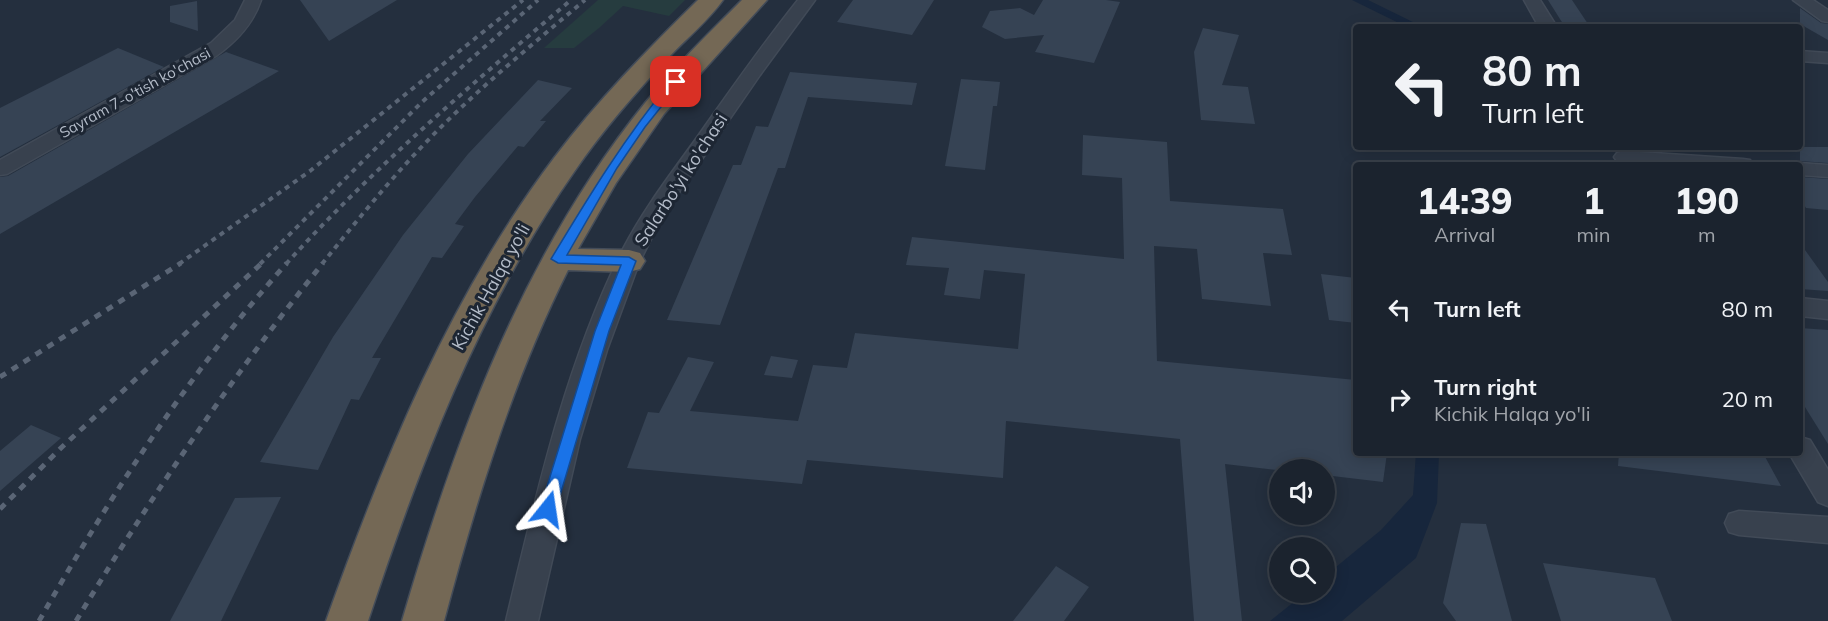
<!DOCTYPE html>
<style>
:root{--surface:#1b232e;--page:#282f3a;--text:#f1f3f6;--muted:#a0a4aa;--line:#39404a}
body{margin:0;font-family:Mulish,sans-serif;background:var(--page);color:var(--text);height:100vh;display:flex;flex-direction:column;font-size:22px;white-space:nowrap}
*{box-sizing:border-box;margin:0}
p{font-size:20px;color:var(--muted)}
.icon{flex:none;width:33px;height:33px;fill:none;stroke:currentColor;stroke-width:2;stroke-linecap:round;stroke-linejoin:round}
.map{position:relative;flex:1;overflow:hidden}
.details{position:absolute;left:1353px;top:162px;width:450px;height:294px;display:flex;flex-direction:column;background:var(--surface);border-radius:6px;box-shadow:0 3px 15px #0003,0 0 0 2px var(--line)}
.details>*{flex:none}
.top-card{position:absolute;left:1353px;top:24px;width:450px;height:126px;border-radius:6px;box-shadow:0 3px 15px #0003,0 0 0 2px var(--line);background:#1b232e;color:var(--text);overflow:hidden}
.fabs{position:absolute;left:1269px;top:459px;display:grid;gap:12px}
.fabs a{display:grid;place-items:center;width:66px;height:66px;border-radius:50%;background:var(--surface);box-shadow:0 3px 15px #0003,0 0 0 2px var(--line);font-size:30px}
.pin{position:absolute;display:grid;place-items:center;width:51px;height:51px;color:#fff;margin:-26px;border-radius:12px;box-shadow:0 3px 9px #0006}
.me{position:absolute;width:66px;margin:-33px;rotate:15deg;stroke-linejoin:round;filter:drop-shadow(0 0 4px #0008)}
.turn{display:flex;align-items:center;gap:21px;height:126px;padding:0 30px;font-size:27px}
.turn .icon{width:78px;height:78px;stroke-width:2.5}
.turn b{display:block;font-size:42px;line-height:51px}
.eta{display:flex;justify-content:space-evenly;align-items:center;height:102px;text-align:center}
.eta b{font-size:36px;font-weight:800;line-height:42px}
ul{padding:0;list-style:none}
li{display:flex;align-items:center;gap:18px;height:90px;padding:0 30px}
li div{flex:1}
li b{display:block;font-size:22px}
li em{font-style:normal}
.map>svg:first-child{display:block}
</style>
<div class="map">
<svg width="1828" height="621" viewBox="0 0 1828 621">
<rect width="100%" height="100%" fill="#242f3e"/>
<polygon fill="#263c3f" points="598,0 685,0 669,16 623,6 599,28 574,48 544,48"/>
<g fill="#17263c">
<polygon points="1352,0 1368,0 1423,27 1407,27"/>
<polygon points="1416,453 1439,453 1437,503 1416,558 1342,621 1270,621 1305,593 1324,592 1325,576 1381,530 1413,495"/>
</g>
<g fill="#364354">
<polygon points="300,0 397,0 329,41"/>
<polygon points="853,0 934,0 912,35 837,22"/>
<polygon points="1043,0 1106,0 1120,2 1094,63 1035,52 1044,35 1005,39 982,27 990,11 1020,8 1034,15"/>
<polygon points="1548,0 1572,0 1590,27 1565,27"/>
<polygon points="197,1 198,31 170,22 170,6"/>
<polygon points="1800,8 1821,23 1828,24 1828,40 1800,24"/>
<polygon points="1203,28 1239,35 1222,85 1248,87 1255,124 1201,120 1194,52"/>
<polygon points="118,48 164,67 0,157 0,108"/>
<polygon points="226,52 279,71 0,234 0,177 8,176"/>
<polygon points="790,72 917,83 912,105 808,97 785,168 778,168 720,325 667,320 733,165 741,165 756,126 768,127"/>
<polygon points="961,79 1000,82 997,106 993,106 985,170 945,166"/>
<polygon points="538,80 572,88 540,121 546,121 524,147 518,146 475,197 455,224 464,226 442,258 432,257 372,358 381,358 359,400 351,399 318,470 260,462 333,337 403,235 468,154"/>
<polygon points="1083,135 1167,142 1170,201 1283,209 1292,255 1263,253 1271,306 1202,299 1197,249 1154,246 1157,361 1356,380 1356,453 1387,453 1383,482 1324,475 1324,470 1277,470 1225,464 1242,621 1194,621 1180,439 1006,421 1003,478 807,460 802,484 627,468 648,412 659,413 688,357 714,362 690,411 798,421 813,365 847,368 855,333 1018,349 1025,274 984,270 980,299 944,295 949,268 906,265 912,237 1124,259 1122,178 1082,175"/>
<polygon points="1800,147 1828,147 1828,163 1800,161"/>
<polygon points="1800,177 1828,179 1828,210 1806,208 1800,198"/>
<polygon points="1800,243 1828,282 1828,291 1800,289"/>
<polygon points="1321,274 1356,278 1356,323 1329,320"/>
<polygon points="1800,328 1828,330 1828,444 1800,399"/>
<polygon points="771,356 798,360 792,378 764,375"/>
<polygon points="31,425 61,438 0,491 0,451"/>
<polygon points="1619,453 1763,453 1781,486 1618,466"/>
<polygon points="281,497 221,621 170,621 235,498"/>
<polygon points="1461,523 1486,524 1512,621 1456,621 1443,603"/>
<polygon points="1543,563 1655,578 1672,621 1561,621"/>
<polygon points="1056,566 1089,587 1064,621 1013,621"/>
</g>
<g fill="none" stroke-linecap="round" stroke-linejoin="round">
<g stroke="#414a57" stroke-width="3">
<g id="street">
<path d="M245,0H261C253,24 237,41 216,56L7,174L0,175V160L211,43L235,20Z"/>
<path d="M798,0H815L760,75L680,191L655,231L639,263L607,350L580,439L538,621H506C536,496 565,365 623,249C643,210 670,175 696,139C729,92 762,45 798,0Z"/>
<polygon points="1524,0 1540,0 1557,27 1539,27"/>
<polygon points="1793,0 1813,0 1828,10 1828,22 1822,21"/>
<polygon points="1800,51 1828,53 1828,63 1800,61"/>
<polygon points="1624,151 1743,159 1750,160 1753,165 1649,165 1617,161 1614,157 1617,153"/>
<polygon points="1800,163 1828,165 1828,177 1800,175 1800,165 1792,165"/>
<polygon points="1800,298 1828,301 1828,319 1800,316"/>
<polygon points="1800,437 1810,440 1828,470 1828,506 1818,502 1789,453 1800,453"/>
<polygon points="1739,511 1828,517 1828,543 1739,535 1729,532 1725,523 1729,514"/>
</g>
</g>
<g stroke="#434c59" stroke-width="3">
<g id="highway">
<path d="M698,0H723C708,21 687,38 670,56C635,93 602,131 574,172C479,308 420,464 368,621H326C384,459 450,296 554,158C597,101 647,50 698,0Z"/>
<path d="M742,0H767L664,114L616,183L578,249L629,250L640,253L645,261L640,269L629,272L568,270C512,382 476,501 444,621H402C456,437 523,254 645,103C675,66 709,33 742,0Z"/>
</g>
</g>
<use href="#street" fill="#38414e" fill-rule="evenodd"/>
<use href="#highway" fill="#746855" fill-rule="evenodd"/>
<g stroke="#5a6575" stroke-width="4" stroke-dasharray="5 5" stroke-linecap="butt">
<polyline points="179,264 310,171 523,0"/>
<polyline points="260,264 422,102 538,0"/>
<path d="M286,264C373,168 472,84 571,0"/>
<path d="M322,264C359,218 396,172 438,130C484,84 535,42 585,0"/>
</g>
<g stroke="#5a6575" stroke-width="5" stroke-dasharray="7 7" stroke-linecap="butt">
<polyline points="0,377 181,263"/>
<polyline points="0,509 62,447 262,263"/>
<path d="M39,621C111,495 190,371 287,263"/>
<path d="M76,621C151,497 232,376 323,263"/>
</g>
</g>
<path fill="#1a73e8" stroke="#114b97" stroke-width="1.5" d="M676,79L681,82L645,127L617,168L567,255L629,257L636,261L609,331L556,509L554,514L548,516L543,514L540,509L595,331L621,265L558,263L551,259C589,196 625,137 672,80Z"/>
<g text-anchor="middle" stroke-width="6" stroke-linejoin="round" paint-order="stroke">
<g font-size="15" fill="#b4bcc9" stroke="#1d2633">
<text transform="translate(135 93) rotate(-29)" y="5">Sayram 7-o'tish ko'chasi</text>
</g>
<g font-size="18" fill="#b4bcc9" stroke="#1d2633">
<text transform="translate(681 180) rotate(-57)" y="6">Salarbo'yi ko'chasi</text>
<text transform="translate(491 287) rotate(-61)" y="6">Kichik Halqa yo'li</text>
</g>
</g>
</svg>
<div class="fabs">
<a><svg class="icon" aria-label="sound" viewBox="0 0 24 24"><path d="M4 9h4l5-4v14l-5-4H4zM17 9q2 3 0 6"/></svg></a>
<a><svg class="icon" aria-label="search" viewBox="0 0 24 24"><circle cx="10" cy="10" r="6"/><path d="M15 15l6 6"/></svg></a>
</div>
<div class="pin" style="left:676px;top:82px;background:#d93025"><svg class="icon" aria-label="arrive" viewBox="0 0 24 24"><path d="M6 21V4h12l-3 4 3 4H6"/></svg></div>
<svg class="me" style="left:548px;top:509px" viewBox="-20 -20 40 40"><path d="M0-17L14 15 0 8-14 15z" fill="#1a73e8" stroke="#fff" stroke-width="4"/></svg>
<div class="top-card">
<div class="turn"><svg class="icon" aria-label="left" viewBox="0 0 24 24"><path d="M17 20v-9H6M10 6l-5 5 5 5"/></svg><div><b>80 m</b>Turn left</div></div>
</div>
<section class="details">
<div class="eta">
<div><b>14:39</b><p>Arrival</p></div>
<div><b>1</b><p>min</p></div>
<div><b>190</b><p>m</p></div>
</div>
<ul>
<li><svg class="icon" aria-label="left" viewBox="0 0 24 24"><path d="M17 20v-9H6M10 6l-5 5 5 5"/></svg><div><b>Turn left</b></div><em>80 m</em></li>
<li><svg class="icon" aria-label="right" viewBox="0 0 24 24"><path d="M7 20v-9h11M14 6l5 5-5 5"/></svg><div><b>Turn right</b><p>Kichik Halqa yo'li</p></div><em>20 m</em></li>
</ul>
</section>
</div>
